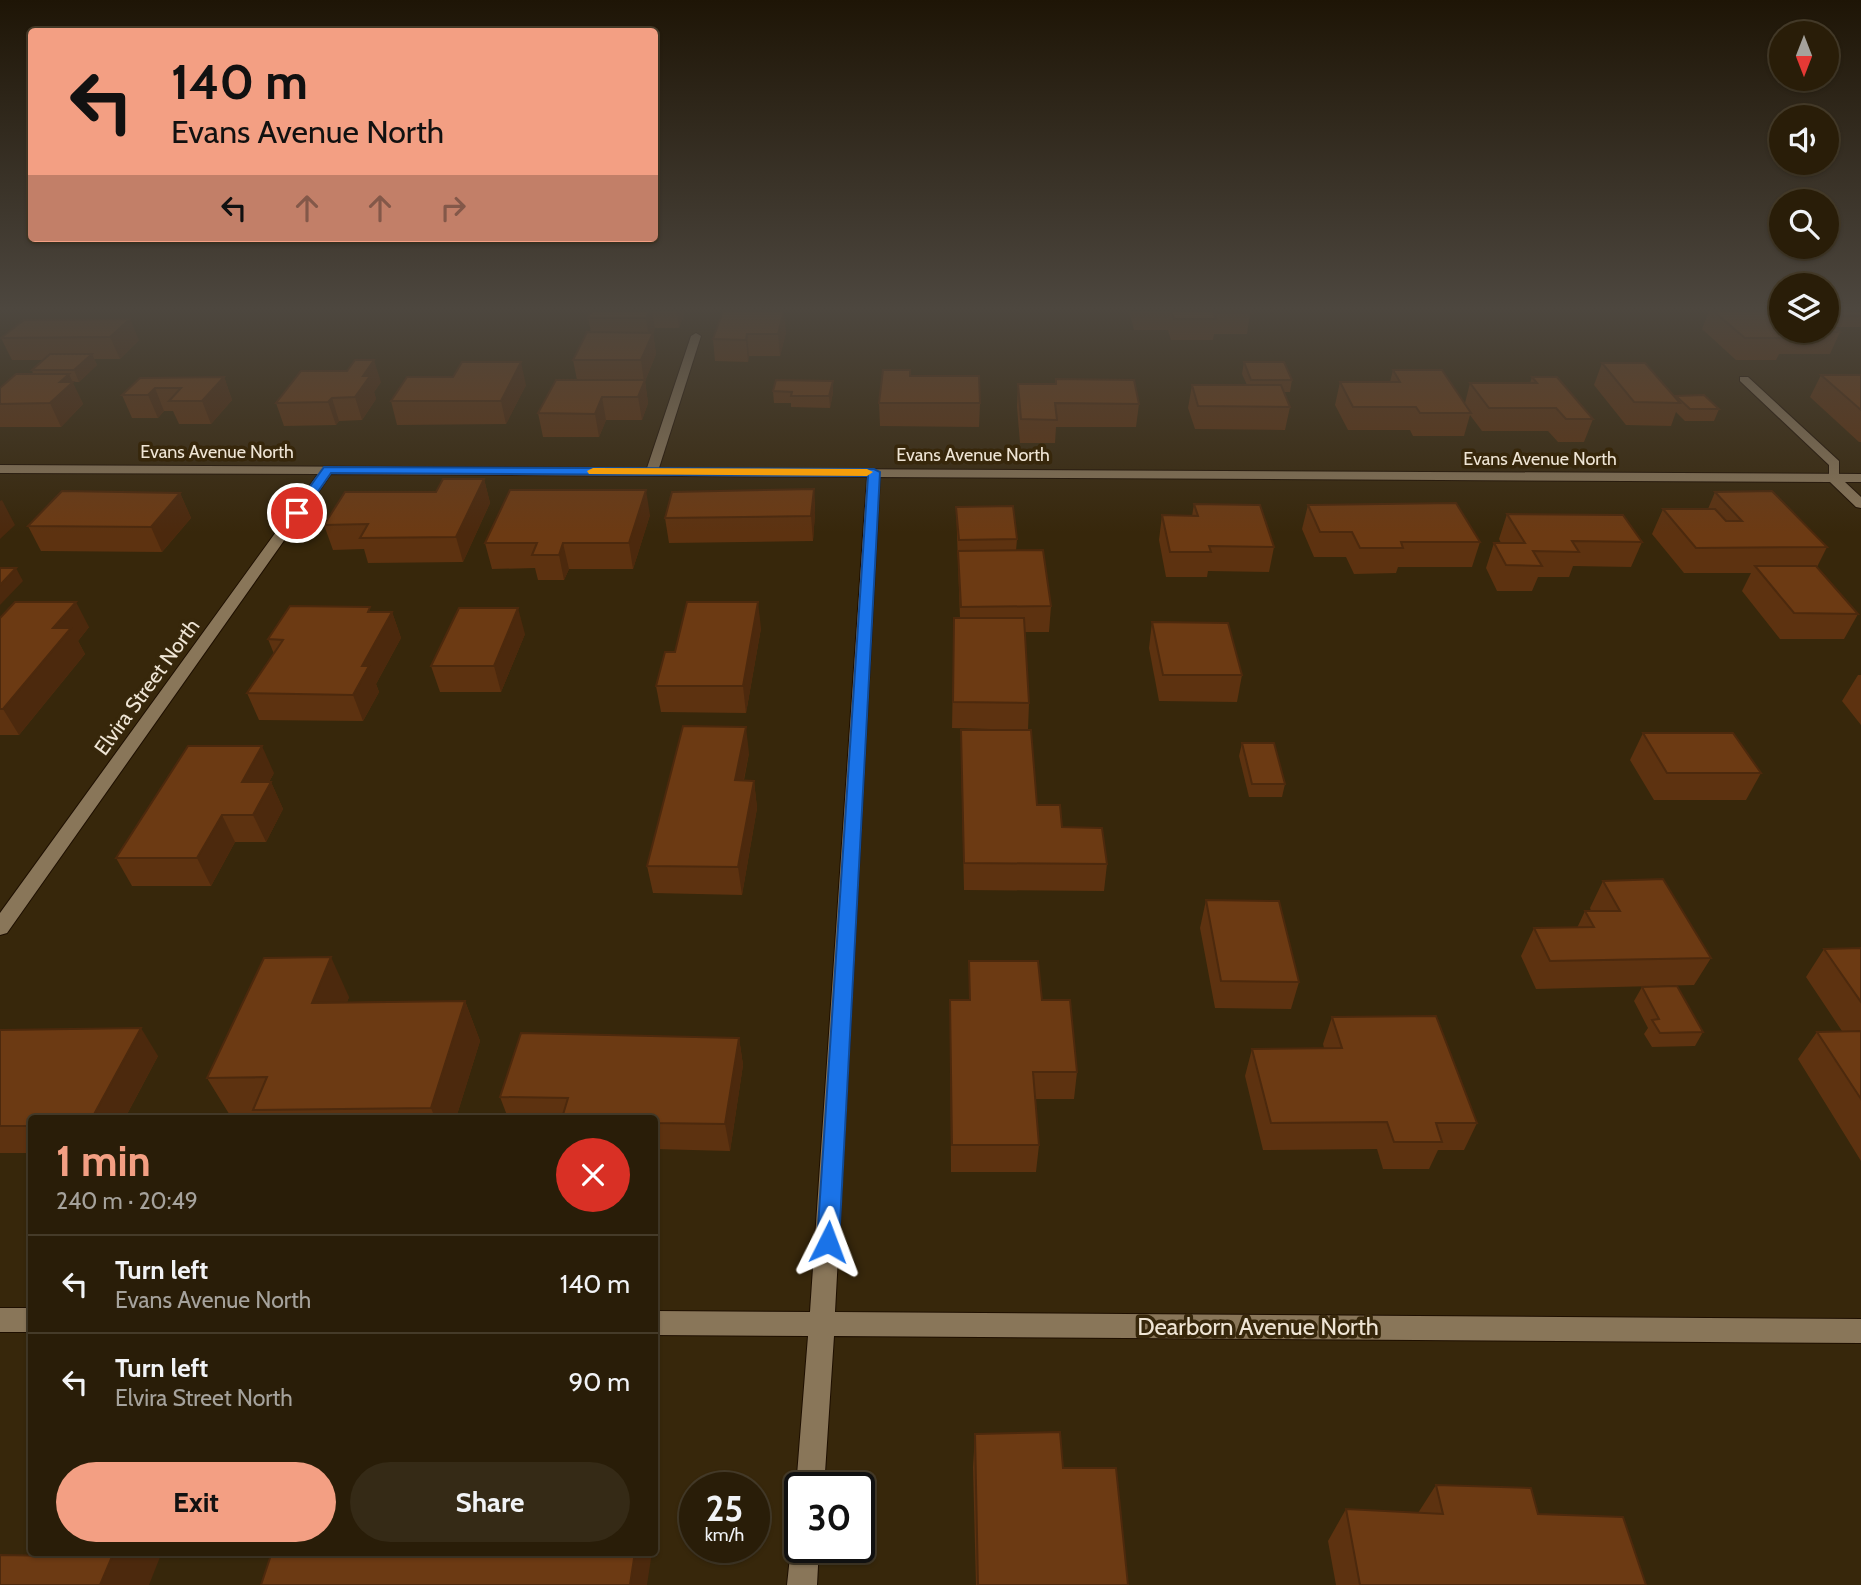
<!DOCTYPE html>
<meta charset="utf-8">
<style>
:root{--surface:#291d08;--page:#352a16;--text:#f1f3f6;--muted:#a5a29c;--line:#453b29;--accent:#f39f83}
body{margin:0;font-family:Cabin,sans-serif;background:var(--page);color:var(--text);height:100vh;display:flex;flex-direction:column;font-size:26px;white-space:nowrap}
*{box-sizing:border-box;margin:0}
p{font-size:23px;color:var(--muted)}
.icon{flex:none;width:38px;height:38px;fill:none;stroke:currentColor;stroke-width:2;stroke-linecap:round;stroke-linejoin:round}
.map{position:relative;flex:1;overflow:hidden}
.drawer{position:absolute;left:28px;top:1115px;width:630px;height:441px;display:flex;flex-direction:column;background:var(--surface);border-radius:7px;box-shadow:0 2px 5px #0004,0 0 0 2px var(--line)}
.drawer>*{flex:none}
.top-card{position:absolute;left:28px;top:28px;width:630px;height:214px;border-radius:7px;box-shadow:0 2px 5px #0004,0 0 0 2px var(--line);background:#f39f83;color:#111;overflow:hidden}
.needle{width:46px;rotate:180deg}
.buttons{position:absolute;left:1769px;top:21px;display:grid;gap:14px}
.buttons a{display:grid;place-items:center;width:70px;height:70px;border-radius:50%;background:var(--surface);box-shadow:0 2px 5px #0004,0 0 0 2px var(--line);font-size:35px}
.speed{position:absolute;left:679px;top:1472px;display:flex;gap:14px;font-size:35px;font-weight:700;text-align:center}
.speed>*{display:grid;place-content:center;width:91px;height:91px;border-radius:50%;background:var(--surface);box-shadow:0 2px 5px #0004,0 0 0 2px var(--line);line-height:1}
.speed small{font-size:18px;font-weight:400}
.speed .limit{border:4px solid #111;border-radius:10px;background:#fff;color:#111}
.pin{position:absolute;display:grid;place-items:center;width:60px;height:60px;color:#fff;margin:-30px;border:4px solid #fff;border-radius:50%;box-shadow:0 2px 7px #0007}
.me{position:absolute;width:77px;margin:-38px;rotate:3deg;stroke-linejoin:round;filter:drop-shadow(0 0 5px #0008)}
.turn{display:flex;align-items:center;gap:24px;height:147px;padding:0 28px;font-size:32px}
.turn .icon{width:91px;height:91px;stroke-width:2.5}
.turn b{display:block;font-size:49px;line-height:60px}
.lanes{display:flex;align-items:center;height:66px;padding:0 28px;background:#0003;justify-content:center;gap:35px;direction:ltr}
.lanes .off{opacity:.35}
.round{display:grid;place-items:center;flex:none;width:74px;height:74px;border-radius:37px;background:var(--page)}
.summary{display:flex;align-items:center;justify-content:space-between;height:119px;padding:0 28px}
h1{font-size:42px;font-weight:700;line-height:52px;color:var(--accent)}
.primary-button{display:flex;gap:14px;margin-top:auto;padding:14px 28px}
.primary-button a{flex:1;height:80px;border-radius:42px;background:var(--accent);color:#111;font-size:28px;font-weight:700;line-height:80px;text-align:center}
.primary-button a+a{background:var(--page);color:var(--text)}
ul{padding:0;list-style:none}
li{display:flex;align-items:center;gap:21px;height:98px;padding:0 28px;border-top:2px solid var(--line)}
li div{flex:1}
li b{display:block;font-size:26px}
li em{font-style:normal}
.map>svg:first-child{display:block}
</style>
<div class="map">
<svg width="1861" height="1585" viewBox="0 0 1861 1585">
<rect width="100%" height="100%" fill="#37270b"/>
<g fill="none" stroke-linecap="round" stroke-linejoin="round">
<g stroke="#1e0f00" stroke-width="2">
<g id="lane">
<polygon points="696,333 701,336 658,471 657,474 647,474 646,471 691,336"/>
<polygon points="1740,377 1748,377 1839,461 1839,481 1829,481 1829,465 1740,381"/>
</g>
</g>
<g stroke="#1e0f00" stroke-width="2">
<g id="street">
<polygon points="0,465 1861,474 1861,482 1845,482 1861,497 1861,508 1856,507 1830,482 880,477 835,1312 1861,1319 1861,1343 834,1336 824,1488 800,1488 800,1497 796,1488 808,1336 654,1335 654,1311 810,1312 867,477 331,474 7,933 0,935 0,913 318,474 0,473"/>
<rect x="0" y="1308" width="32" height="24"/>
<polygon points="800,1535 800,1547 819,1547 817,1585 787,1585 791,1547 795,1537"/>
</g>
</g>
<use href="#lane" fill="#897659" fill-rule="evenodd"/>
<use href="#street" fill="#897659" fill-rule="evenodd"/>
</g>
<g fill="#5d3210">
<polygon points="592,311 684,311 684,315 679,328 655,328 653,333 656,354 645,381 648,403 642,420 606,420 599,437 543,437 538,413 577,380 573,360 591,332 588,318"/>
<polygon points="723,311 786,332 780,356 749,356 748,362 715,361 713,339"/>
<polygon points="1129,311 1249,311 1250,313 1247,334 1214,334 1213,340 1171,340 1168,330 1134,330"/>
<polygon points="1709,311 1782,311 1827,331 1827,311 1861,311 1861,327 1834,327 1840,332 1830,354 1779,354 1776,360 1736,360 1702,329"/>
<polygon points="24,320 139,340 120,359 94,359 97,365 79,382 72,382 83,404 61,427 0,427 0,388 33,374 32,370 43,360 12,360 1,338"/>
<polygon points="1244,362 1292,380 1290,392 1284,392 1290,407 1285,430 1195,429 1188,408 1192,385 1247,385 1242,374"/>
<polygon points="1602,363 1675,397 1676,396 1719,409 1714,421 1685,421 1676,412 1671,426 1626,425 1594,385"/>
<polygon points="1393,370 1465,403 1470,383 1530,383 1532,377 1593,419 1584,442 1558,442 1548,431 1482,431 1470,415 1464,436 1413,436 1410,430 1348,430 1335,405 1340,382 1390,382"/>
<polygon points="1821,375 1861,375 1861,442 1859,442 1810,397"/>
<polygon points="910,376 980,403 979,427 880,426 879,403"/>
<polygon points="224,377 232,400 211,424 179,424 173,411 164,411 158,418 132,418 122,395 140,378"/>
<polygon points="1056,379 1139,404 1136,427 1056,427 1055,443 1020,443 1017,407 1018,384 1055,384"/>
<polygon points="381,382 374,392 376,399 362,420 339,421 336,425 284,426 276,403"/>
<polygon points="526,385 506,424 397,425 391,401"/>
<polygon points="773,391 833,392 830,408 791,407 791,403 774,403"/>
<polygon points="484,479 490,503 463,562 368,563 364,549 333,550 324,525 436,492"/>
<polygon points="814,489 815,513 813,541 669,543 665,518"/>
<polygon points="1715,492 1827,547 1817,567 1858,614 1844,639 1780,639 1742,591 1751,573 1684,573 1652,534 1663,509 1708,509"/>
<polygon points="180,493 191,518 162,552 41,551 28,526"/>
<polygon points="1194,504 1274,547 1269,572 1208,571 1207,577 1166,577 1159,540 1162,515 1192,516"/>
<polygon points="1308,505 1480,542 1472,567 1398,567 1396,573 1354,574 1346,557 1314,557 1302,529"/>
<polygon points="956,507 1017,539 1016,551 1051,606 1049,632 1025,632 1029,703 1028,730 952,728 954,618 960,618"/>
<polygon points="1507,514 1642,542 1631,567 1573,566 1569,577 1538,577 1532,591 1497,591 1486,568 1494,543 1501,543 1499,539"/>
<polygon points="650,515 633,569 569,569 564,580 538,580 535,568 492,569 485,543"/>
<polygon points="372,612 392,612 401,638 376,684 379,692 363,721 259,720 247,693 274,654 268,639"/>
<polygon points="0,618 89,627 78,641 85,654 19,735 0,735"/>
<polygon points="1152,622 1242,675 1237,702 1159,701 1149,648"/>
<polygon points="761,628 746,713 661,712 656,686 675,652"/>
<polygon points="525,634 501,692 440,692 431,666"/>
<polygon points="1858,675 1861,675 1861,725 1842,701"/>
<polygon points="961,730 1037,805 1107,864 1104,891 964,890 961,757"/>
<polygon points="1643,733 1761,773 1746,800 1654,800 1630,760"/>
<polygon points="1242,743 1285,784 1282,797 1249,797 1239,756"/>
<polygon points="749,753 744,780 754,781 757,808 742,895 653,893 647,866"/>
<polygon points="274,773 269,782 271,782 283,809 266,842 235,842 211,886 132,886 116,858"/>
<polygon points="1603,881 1711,958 1694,985 1536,989 1521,956 1534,928 1577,928 1585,911 1591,911 1590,908"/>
<polygon points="1206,900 1299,982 1291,1009 1215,1008 1200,928"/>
<polygon points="1861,948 1861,1161 1798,1059 1817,1032 1842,1031 1806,977 1824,949"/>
<polygon points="969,961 1042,1000 1077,1072 1074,1099 1035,1099 1039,1145 1036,1172 951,1172 950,1000 969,1000"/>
<polygon points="1642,987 1703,1032 1695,1046 1652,1047 1644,1034 1648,1028 1634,1001"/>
<polygon points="349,997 347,1002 465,1001 480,1041 456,1118 257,1118 256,1116 231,1117 207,1078"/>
<polygon points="1332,1017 1477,1123 1464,1150 1438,1150 1429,1169 1383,1169 1377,1149 1263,1150 1245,1076 1252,1049 1324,1048 1323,1044"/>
<polygon points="0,1030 158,1056 125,1118 32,1118 32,1153 0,1153"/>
<polygon points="739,1038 743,1065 730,1151 654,1149 654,1118 508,1118 500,1097"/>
<polygon points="975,1434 1063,1468 1128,1585 976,1585 973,1467"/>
<polygon points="1436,1485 1538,1514 1646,1585 1336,1585 1328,1541 1346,1509 1418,1513"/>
</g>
<g fill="#4c290d">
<polygon points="650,311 652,311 655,328 649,340 646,318"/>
<polygon points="677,311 684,311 684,315 679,328"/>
<polygon points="784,311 786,332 780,356 778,334"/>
<polygon points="130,319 139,340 120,359 110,337"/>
<polygon points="653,333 656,354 645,381 648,403 642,420 638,397 644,382 641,360"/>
<polygon points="747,334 749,356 748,362 746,340"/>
<polygon points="92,354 97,365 79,382 74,370"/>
<polygon points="374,360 381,382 374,392 376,399 362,420 355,397 363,376"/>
<polygon points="521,362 526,385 506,424 501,401"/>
<polygon points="69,374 83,404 61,427 50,403 60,382"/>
<polygon points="224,377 232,400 211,424 202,401"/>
<polygon points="833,381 833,392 830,408 829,396"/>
<polygon points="155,388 164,411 158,418 148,395"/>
<polygon points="602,397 606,420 599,437 595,414"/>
<polygon points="332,398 339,421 336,425 328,402"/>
<polygon points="484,479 490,503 463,562 456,537"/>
<polygon points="814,489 815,513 813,541 811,516"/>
<polygon points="646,490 650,515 633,569 629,543"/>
<polygon points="180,493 191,518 162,552 151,527"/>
<polygon points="2,500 15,525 0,539 0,501"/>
<polygon points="563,543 569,569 564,580 559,555"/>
<polygon points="16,568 23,581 0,605 0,585"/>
<polygon points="76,602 89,627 78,641 85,654 19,735 3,709 53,628"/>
<polygon points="758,602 761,628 746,713 743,686"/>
<polygon points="518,608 525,634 501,692 494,666"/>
<polygon points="392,612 401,638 376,684 379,692 363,721 353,695 362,666"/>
<polygon points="746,727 749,753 738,807 735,780"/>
<polygon points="262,746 274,773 254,809 242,782"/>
<polygon points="754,781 757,808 742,895 738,867"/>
<polygon points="271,782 283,809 266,842 253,815"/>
<polygon points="222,815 235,842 211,886 197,858"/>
<polygon points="331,957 349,997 331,1042 312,1003"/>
<polygon points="465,1001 480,1041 456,1118 435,1118 431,1108"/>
<polygon points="141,1028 158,1056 125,1118 92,1118"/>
<polygon points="739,1038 743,1065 730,1151 725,1124"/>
<polygon points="114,1552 162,1552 149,1585 100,1585"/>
<polygon points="635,1552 652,1552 647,1585 630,1585"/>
</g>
<g fill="#6c3a13" stroke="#4c290d" stroke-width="2">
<polygon points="592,311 650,311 646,318 588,318"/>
<polygon points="723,311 784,311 778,334 747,334 746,340 713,339"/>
<polygon points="1171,311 1249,311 1250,313 1214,313 1216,319 1174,319"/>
<polygon points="1713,311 1782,311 1782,331 1827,331 1827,322 1840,332 1779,332 1786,338 1745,338"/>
<polygon points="1827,311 1861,311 1861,316 1832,316 1827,313"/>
<polygon points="130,319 110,337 1,338 24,320"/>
<polygon points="587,332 653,333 641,360 573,360"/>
<polygon points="50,354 92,354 74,370 32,370"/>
<polygon points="355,360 374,360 363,376 370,376 355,397 332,398 328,402 276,403 301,371 347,371"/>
<polygon points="462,362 521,362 501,401 391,401 407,377 453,377"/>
<polygon points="1244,362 1284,362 1292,380 1251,380"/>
<polygon points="1602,363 1645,363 1680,403 1634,402"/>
<polygon points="883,370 910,370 910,376 979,376 980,403 879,403"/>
<polygon points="1393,370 1442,370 1471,413 1420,413 1416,407 1353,407 1340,382 1400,382"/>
<polygon points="16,374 69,374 60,382 73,382 50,403 0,404 0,388"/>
<polygon points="1821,375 1861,375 1861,410"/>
<polygon points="224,377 202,401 169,401 181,388 155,388 148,395 122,395 140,378"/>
<polygon points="1532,377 1557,377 1593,419 1566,419 1556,408 1489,408 1470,383 1537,383"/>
<polygon points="1056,379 1134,380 1139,404 1055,403 1057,420 1021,419 1018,384 1056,384"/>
<polygon points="556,380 645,380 638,397 602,397 595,414 538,413"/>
<polygon points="776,380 833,381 829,396 791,396 792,392 773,391"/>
<polygon points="1192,385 1281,385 1290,407 1198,406"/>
<polygon points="1704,395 1719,409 1690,409 1676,396"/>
<polygon points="443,479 484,479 456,537 360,538 368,524 324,525 345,492 436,492"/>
<polygon points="814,489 811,516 665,518 672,492"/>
<polygon points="510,490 646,490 629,543 563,543 559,555 532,555 537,543 485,543"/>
<polygon points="62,491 180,493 151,527 28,526"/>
<polygon points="1772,491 1827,547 1696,548 1663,509 1715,509 1726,521 1742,521 1715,492"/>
<polygon points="1456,503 1480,542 1401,542 1403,548 1360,548 1352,532 1320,532 1308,505"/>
<polygon points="1194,504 1260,505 1274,547 1209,546 1211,552 1170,552 1162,515 1198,516"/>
<polygon points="1013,506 1017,539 959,540 956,507"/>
<polygon points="1507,514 1623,515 1642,542 1572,541 1579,552 1533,551 1542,566 1506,565 1494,543 1525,543"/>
<polygon points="1043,550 1051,606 961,607 958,551"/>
<polygon points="1755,566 1816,566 1858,614 1794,613"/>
<polygon points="0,568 16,568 0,585"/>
<polygon points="15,602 76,602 53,628 71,628 3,709 0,709 0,618"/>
<polygon points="687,602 758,602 743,686 656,686 665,652 675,652"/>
<polygon points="290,606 370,607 368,612 392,612 362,666 369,666 353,695 247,693 283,640 268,639"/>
<polygon points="459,608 518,608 494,666 431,666"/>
<polygon points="954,618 1024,618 1029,703 953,702"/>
<polygon points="1152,622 1228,623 1242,675 1163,675"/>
<polygon points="683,726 746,727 735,780 754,781 738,867 647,866"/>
<polygon points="961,730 1031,730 1037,805 1060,805 1062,827 1102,828 1107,864 964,863"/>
<polygon points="1643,733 1733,733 1761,773 1667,773"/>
<polygon points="1242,743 1274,743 1285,784 1252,784"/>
<polygon points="188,746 262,746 242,782 271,782 253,815 222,815 197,858 116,858"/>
<polygon points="1663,879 1711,958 1550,961 1534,928 1594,927 1585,911 1620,911 1603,881"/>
<polygon points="1206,900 1279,901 1299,982 1221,981"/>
<polygon points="1861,948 1861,1002 1824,949"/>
<polygon points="331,957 312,1003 465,1001 431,1108 253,1110 267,1077 207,1078 264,958"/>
<polygon points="969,961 1038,961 1042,1000 1070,1000 1077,1072 1033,1072 1039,1145 952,1145 950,1000 970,1000"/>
<polygon points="1677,986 1703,1032 1660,1033 1652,1020 1659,1019 1642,987"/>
<polygon points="1436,1016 1477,1123 1436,1123 1442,1142 1394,1142 1387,1122 1271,1123 1252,1049 1342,1048 1332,1017"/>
<polygon points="141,1028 92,1118 32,1118 32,1126 0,1126 0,1030"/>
<polygon points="1861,1031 1861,1099 1817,1032"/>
<polygon points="521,1033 739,1038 725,1124 654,1123 654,1118 562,1118 568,1098 500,1097"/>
<polygon points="1060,1432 1063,1468 1116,1468 1128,1585 978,1585 975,1434"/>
<polygon points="1436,1485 1531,1488 1538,1514 1623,1517 1646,1585 1360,1585 1346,1509 1443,1514"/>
<polygon points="60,1552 114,1552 100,1585 0,1585 0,1555 58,1556"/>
<polygon points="272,1552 635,1552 630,1585 261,1585"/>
</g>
<linearGradient id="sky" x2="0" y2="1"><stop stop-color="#1e1506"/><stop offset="0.58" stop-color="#4d473f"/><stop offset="1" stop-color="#4d473f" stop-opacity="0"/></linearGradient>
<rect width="1861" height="533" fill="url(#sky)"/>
<polygon fill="#1a73e8" stroke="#114b97" stroke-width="2" points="324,467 874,469 880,472 839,1242 835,1249 828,1252 820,1249 817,1242 868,476 331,473 301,516 292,516 291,513"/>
<polygon fill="#f59e0b" points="593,468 867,469 873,472 867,476 589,474 587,471"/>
<g text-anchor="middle" stroke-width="7" stroke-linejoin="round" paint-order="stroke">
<g font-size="18" fill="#efe5d5" stroke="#37270b">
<text x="217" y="458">Evans Avenue North</text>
<text x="973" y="461">Evans Avenue North</text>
<text x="1540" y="465">Evans Avenue North</text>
</g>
<g font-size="21" fill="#efe5d5" stroke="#37270b">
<text transform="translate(147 687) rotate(-54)" y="7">Elvira Street North</text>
</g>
<g font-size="24" fill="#efe5d5" stroke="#37270b">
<text x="1258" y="1335">Dearborn Avenue North</text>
</g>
</g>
</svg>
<div class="buttons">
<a><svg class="needle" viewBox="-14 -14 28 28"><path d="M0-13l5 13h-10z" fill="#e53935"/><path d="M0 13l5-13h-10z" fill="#a5a29c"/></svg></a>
<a><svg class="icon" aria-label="sound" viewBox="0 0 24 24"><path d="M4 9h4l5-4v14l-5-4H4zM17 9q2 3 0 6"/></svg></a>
<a><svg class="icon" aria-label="search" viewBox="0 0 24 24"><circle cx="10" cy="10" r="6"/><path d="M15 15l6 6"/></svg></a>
<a><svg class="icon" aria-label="layers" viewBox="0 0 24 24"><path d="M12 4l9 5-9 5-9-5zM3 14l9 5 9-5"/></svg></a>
</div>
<div class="speed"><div>25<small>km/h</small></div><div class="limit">30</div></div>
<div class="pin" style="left:297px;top:513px;background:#d93025"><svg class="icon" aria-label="arrive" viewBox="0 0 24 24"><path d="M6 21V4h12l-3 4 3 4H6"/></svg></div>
<svg class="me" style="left:828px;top:1242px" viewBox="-20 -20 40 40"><path d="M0-17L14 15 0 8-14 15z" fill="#1a73e8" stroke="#fff" stroke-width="4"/></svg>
<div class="top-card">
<div class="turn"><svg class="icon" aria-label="left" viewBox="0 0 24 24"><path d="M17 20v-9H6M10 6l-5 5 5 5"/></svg><div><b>140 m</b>Evans Avenue North</div></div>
<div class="lanes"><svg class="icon" aria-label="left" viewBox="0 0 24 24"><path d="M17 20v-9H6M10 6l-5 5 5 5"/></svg><svg class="icon off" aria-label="ahead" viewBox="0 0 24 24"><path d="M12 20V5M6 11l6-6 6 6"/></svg><svg class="icon off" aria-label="ahead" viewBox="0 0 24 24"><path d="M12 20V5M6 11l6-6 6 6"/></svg><svg class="icon off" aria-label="right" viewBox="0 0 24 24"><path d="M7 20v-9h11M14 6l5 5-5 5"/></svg></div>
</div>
<section class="drawer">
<div class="summary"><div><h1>1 min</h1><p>240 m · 20:49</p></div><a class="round" style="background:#d93025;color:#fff"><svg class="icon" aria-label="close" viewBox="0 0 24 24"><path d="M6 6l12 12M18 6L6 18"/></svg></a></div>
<ul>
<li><svg class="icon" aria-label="left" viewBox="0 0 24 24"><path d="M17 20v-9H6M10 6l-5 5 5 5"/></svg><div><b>Turn left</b><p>Evans Avenue North</p></div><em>140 m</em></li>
<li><svg class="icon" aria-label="left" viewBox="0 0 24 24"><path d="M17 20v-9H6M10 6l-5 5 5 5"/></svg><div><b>Turn left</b><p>Elvira Street North</p></div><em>90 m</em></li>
</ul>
<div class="primary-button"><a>Exit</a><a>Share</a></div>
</section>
</div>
